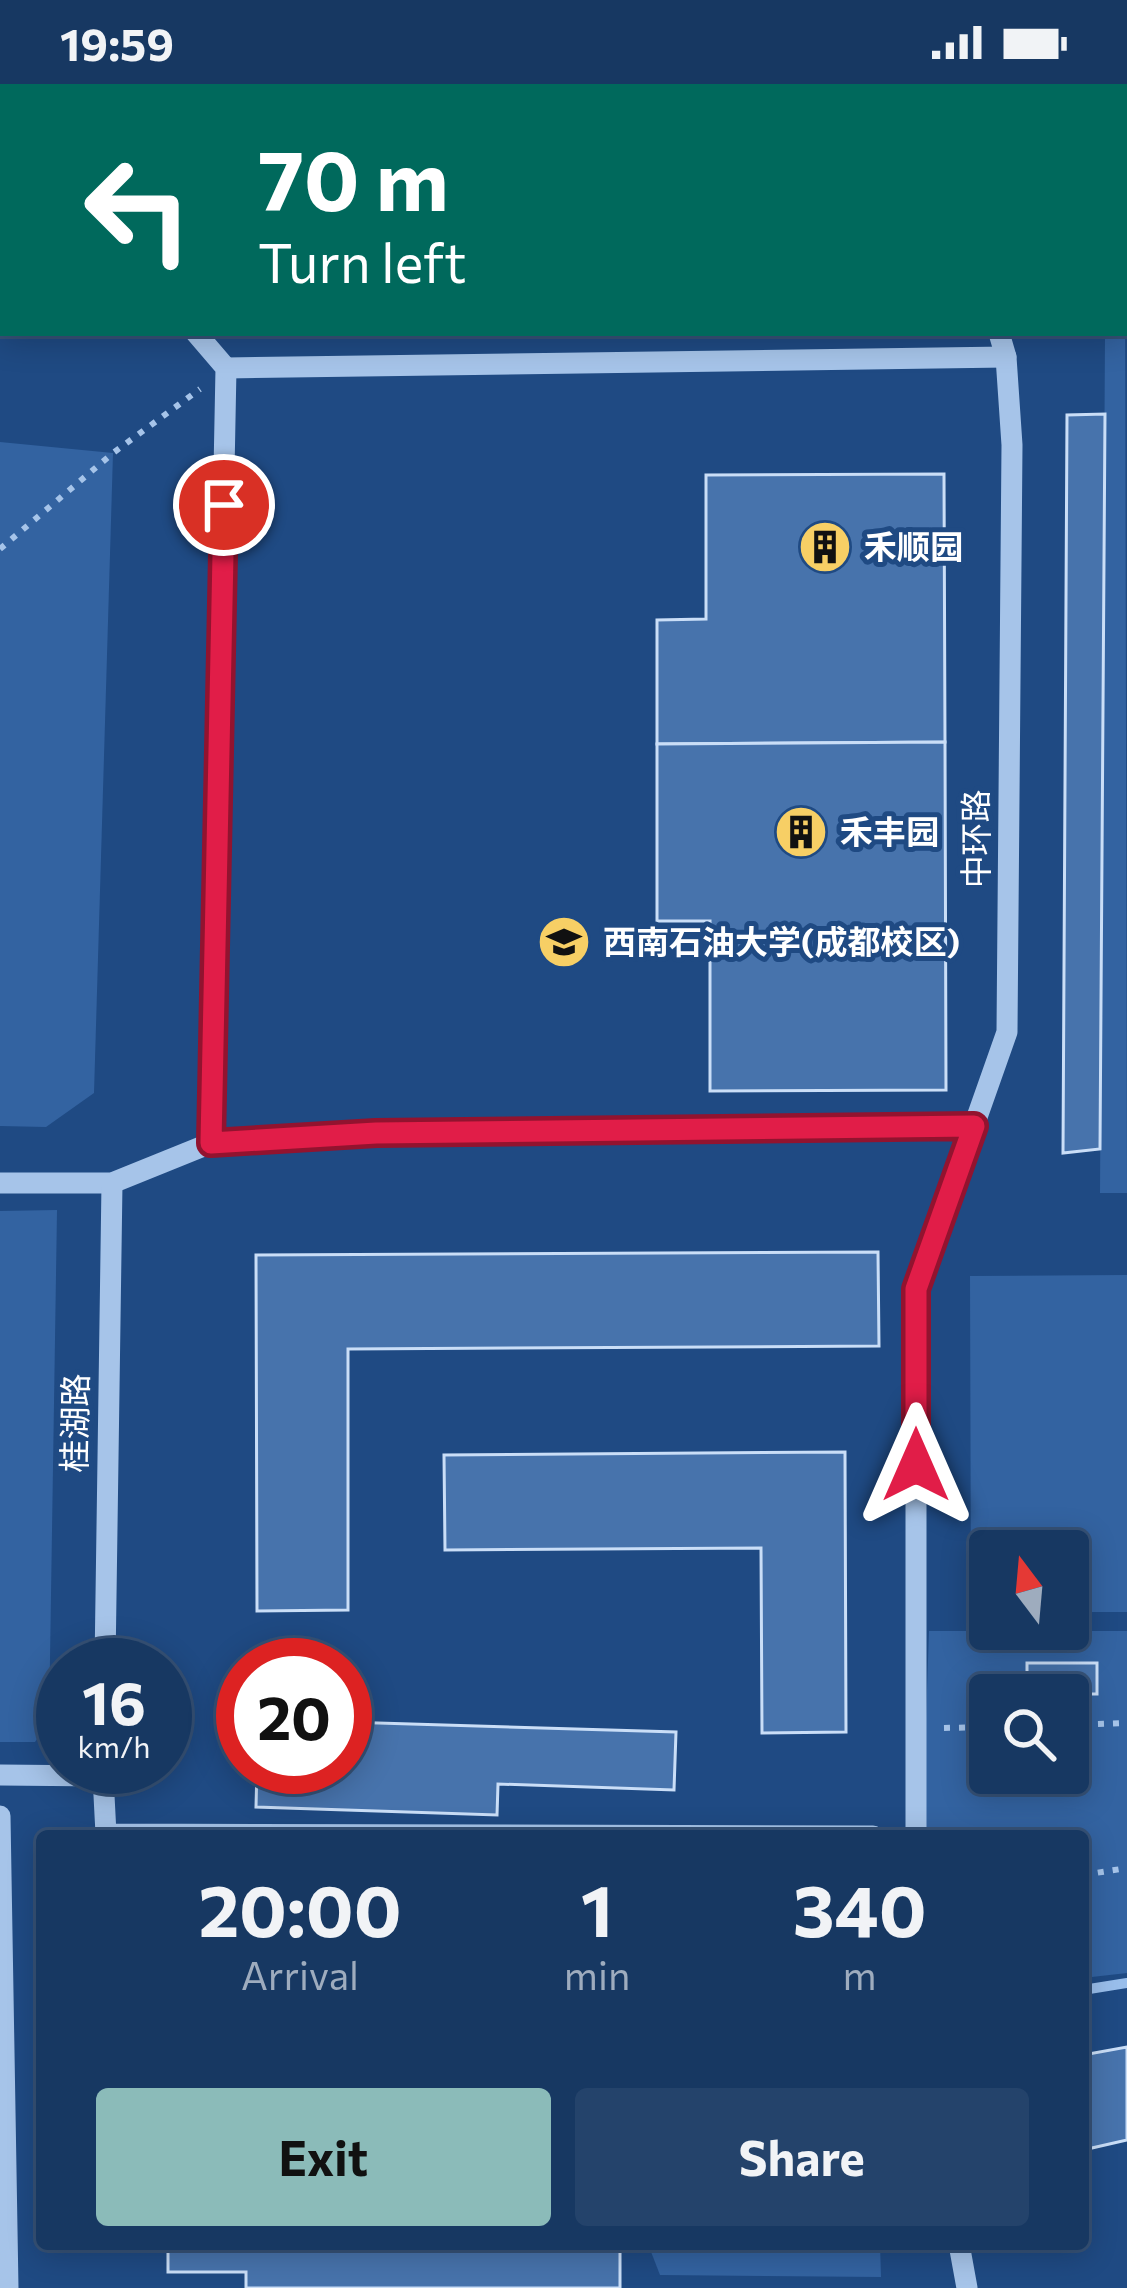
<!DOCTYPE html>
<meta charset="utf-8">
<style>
:root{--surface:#173862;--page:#24436b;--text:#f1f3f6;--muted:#9eacbe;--line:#365277;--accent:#8bbbb9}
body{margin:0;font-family:Commissioner,"Noto Sans SC",sans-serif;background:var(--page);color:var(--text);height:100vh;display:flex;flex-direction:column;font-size:45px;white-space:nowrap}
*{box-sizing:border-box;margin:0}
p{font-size:39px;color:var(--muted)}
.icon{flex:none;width:66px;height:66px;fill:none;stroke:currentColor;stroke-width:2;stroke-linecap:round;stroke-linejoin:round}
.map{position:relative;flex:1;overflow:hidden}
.side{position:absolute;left:36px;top:1746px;width:1053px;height:420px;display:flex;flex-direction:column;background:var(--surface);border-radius:12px;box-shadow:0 6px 30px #0003,0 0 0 3px var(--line)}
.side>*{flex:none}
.hud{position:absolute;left:0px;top:0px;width:1128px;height:252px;box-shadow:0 6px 30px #0003,0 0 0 3px var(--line);background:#00695c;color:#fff;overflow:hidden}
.needle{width:78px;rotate:344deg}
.controls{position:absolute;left:969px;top:1446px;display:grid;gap:24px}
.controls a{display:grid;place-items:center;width:120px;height:120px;border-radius:12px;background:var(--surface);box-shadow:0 6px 30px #0003,0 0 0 3px var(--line);font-size:60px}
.speed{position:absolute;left:36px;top:1554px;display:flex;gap:24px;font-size:60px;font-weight:700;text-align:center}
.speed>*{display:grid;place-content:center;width:156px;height:156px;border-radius:50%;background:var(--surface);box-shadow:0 6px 30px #0003,0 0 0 3px var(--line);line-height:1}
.speed small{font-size:30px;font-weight:400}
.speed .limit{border:18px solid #d22;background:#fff;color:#111}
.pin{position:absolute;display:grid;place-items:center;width:102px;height:102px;color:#fff;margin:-51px;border:6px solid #fff;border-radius:50%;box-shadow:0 3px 12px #0007}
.me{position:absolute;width:132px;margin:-66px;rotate:0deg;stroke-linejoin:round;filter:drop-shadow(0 0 9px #0008)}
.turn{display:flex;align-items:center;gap:42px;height:252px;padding:0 60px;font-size:54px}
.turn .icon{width:156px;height:156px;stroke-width:2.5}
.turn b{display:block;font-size:84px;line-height:102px}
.eta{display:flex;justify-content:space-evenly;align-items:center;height:204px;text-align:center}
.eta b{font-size:72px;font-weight:700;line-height:84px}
.action{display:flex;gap:24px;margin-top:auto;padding:24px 60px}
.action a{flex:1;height:138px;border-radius:12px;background:var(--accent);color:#111;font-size:48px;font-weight:700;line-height:138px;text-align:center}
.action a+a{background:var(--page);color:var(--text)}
.status{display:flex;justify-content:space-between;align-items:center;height:84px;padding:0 60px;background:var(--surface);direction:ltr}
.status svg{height:33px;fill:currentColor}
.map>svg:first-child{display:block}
</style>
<div class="status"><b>19:59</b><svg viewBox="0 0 49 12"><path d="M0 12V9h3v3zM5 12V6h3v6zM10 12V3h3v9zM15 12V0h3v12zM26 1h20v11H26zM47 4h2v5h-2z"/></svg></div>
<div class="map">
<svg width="1127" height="2204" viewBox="0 0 1127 2204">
<rect width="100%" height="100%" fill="#1f4a83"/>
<g fill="#3363a1" fill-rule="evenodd">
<polygon points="1125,194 1127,1109 1100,1109 1105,249 1125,249"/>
<polygon points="0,358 113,369 94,1009 46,1043 0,1042"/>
<polygon points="57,1126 49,1638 35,1658 0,1658 0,1127"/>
<polygon points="1127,1191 1127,1528 1068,1528 1068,1467 990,1467 990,1529 971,1529 970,1192"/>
<path d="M929,1547H1127V1889L1083,1894V1752H922ZM990,1611H1068V1689H990Z"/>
<polygon points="648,2160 880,2160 881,2193 660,2191"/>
</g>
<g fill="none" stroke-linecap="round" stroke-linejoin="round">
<polyline stroke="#99beeb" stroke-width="10" points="1083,1906 1127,1899"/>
</g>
<g fill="#4773ac" stroke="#cadef7" stroke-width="3">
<polygon points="1105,330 1100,1065 1063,1069 1067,331"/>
<polygon points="944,390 945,658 657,660 657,536 706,535 706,391"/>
<polygon points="945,658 946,1006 710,1007 710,837 657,837 657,660"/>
<polygon points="878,1168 879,1262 348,1265 348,1526 257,1527 256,1171"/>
<polygon points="845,1368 846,1648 762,1649 761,1464 445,1466 444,1371"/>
<rect x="1027" y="1579" width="70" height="31"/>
<polygon points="345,1638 676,1648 674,1706 498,1700 497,1731 256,1723 257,1683 345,1683"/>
<polygon points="1127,1963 1127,2056 1083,2066 1083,1971"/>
<polygon points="168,2160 620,2160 620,2204 246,2204 246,2188 168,2188"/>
</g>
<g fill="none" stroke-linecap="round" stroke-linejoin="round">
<g stroke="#a6c4e9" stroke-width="6" stroke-dasharray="6 9" stroke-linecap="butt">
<polyline points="0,465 113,369 200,305"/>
<polyline points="1068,1641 1127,1639"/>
<polyline points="944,1644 990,1643"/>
<polyline points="1083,1791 1127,1784"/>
</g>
<g stroke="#a6c4e9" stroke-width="21">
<polyline points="940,0 940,3"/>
<polyline points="104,3 104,0"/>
<polyline points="0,138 3,138"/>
<polyline points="196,249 226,284 211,1059"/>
<polyline points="226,284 1006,273"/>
<polyline points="0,1099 112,1099 211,1059 376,1049 974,1043"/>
<polyline points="105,1581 112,1099"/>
<polyline points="0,1691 103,1692 104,1683"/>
<polyline points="103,1692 106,1750 873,1752"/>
<polyline points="0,1732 8,2204"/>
<polyline points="916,1752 916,1206 1007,948 1012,361 1006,273 999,249"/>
<polyline points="959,2160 967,2204"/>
</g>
</g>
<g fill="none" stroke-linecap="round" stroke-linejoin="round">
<g stroke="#92132f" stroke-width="30">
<polyline id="route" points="224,421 211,1059 376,1049 974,1042 916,1205 916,1381"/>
</g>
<use href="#route" stroke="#e11d48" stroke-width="21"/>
</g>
<defs>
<g id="building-disc" transform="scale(2.7)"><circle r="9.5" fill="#f7cf65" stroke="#1f4a83"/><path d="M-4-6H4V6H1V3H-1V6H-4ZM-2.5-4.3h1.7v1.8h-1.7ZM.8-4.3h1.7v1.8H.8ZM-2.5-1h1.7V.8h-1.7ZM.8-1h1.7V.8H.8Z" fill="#111"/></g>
<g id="university-disc" transform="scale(2.7)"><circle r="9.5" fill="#f7cf65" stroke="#1f4a83"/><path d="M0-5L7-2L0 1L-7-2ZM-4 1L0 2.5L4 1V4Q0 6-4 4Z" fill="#111"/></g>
</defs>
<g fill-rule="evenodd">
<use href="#building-disc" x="825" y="463"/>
<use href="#building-disc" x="801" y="748"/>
<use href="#university-disc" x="564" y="858"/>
</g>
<g text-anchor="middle" stroke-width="10" stroke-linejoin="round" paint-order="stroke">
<g font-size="33" font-weight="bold" fill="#fff" stroke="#1f4a83" text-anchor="start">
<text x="864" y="475">禾顺园</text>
<text x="840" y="760">禾丰园</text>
<text x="603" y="870">西南石油大学(成都校区)</text>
</g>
<g font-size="33" fill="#fff" stroke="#1f4a83">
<text transform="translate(976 755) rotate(-90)" y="12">中环路</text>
<text transform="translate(75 1339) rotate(-89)" y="12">桂湖路</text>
</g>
</g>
</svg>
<div class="controls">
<a><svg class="needle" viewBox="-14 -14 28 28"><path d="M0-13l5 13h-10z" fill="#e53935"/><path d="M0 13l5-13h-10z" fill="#9eacbe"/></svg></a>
<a><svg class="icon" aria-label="search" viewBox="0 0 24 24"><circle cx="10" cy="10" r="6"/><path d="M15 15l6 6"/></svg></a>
</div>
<div class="speed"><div>16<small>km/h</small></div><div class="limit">20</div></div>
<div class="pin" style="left:224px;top:421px;background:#d93025"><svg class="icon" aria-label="arrive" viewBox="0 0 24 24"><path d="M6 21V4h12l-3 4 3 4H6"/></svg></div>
<svg class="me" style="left:916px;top:1381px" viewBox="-20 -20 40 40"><path d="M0-17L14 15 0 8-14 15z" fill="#e11d48" stroke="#fff" stroke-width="4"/></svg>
<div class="hud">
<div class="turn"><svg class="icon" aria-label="left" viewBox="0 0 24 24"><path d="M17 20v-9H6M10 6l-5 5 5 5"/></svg><div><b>70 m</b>Turn left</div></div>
</div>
<section class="side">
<div class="eta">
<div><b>20:00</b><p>Arrival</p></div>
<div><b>1</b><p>min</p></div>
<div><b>340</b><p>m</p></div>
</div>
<div class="action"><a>Exit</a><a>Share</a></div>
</section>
</div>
